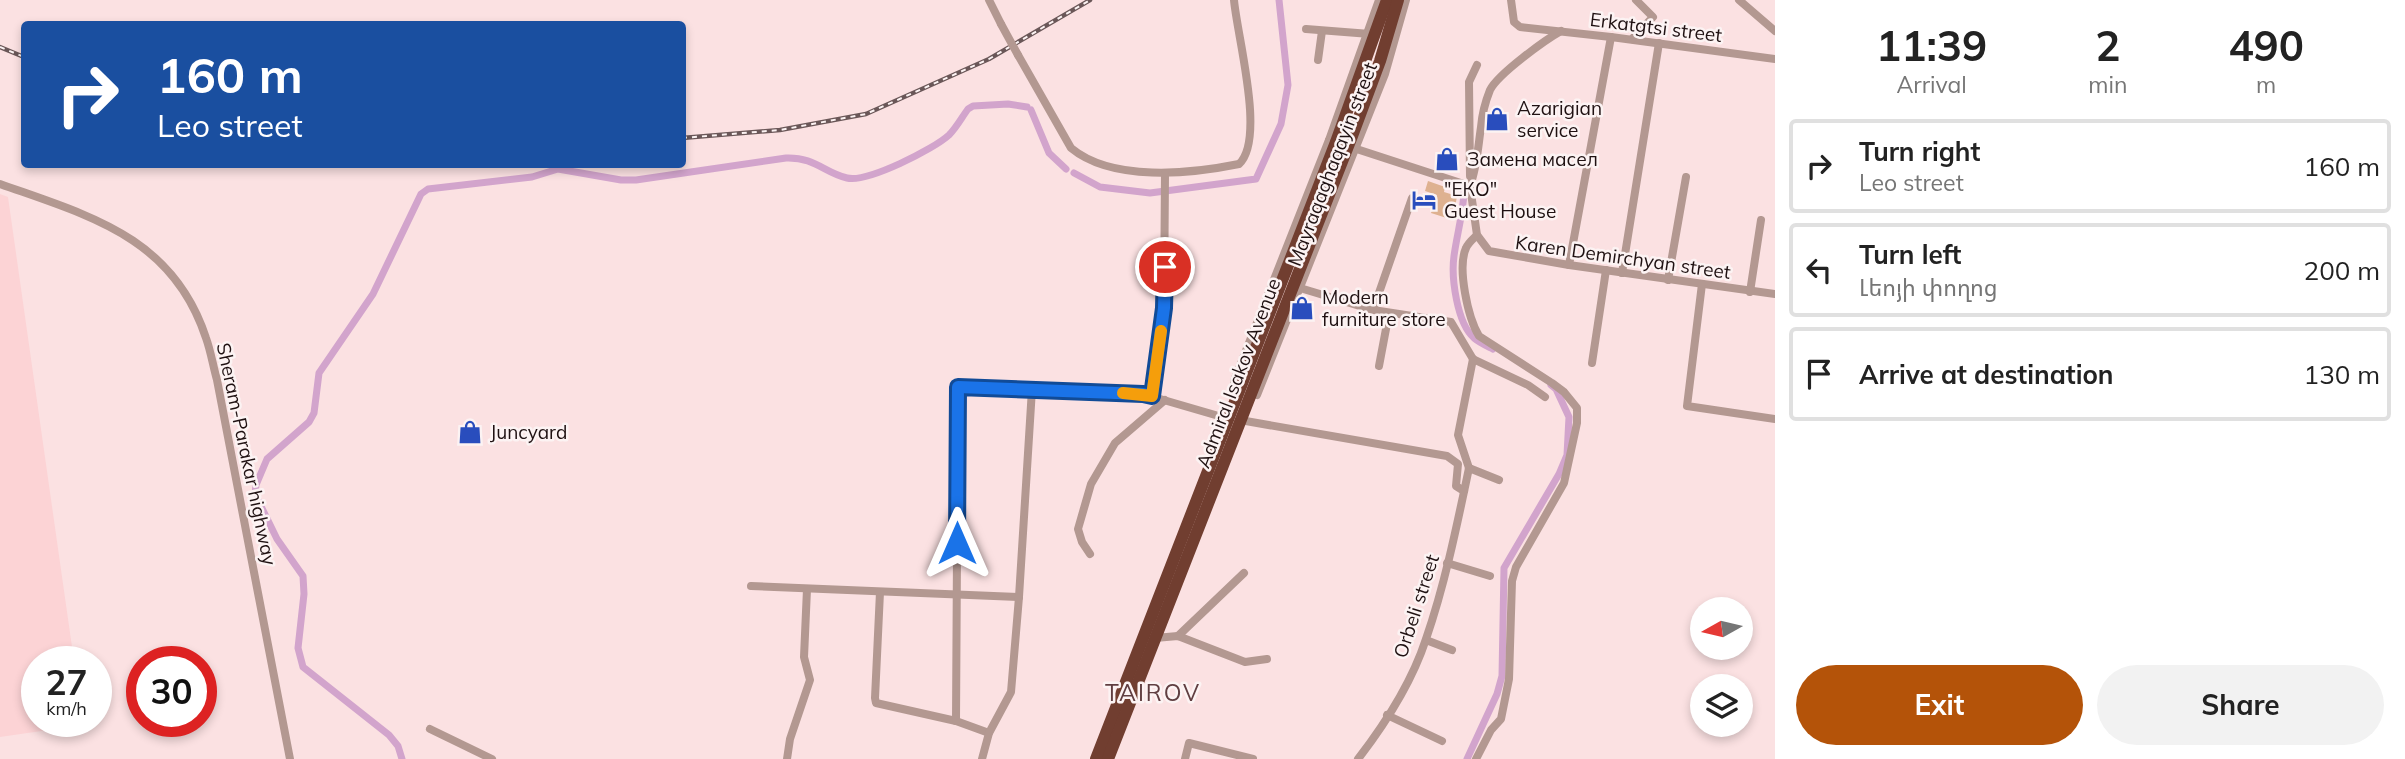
<!DOCTYPE html>
<meta charset="utf-8">
<style>
:root{--surface:#fff;--page:#f2f2f2;--text:#222;--muted:#767676;--line:#e0e0e0;--accent:#b45309}
body{margin:0;font-family:Mulish,"Noto Sans Armenian",sans-serif;background:var(--page);color:var(--text);height:100vh;display:flex;flex-direction:column;font-size:26px;white-space:nowrap}
*{box-sizing:border-box;margin:0}
p{font-size:23px;color:var(--muted)}
.icon{flex:none;width:38px;height:38px;fill:none;stroke:currentColor;stroke-width:2;stroke-linecap:round;stroke-linejoin:round}
.map{position:relative;flex:1;overflow:hidden}
.side{display:flex;flex-direction:column;background:var(--surface);width:630px}
.side>*{flex:none}
.guide{position:absolute;left:21px;top:21px;width:665px;height:147px;border-radius:7px;box-shadow:0 4px 10px #0003;background:#1a4fa0;color:#fff;overflow:hidden}
.needle{width:46px;rotate:262deg}
.buttons{position:absolute;left:1690px;top:597px;display:grid;gap:14px}
.buttons a{display:grid;place-items:center;width:63px;height:63px;border-radius:50%;background:var(--surface);box-shadow:0 4px 10px #0003;font-size:35px}
.speed{position:absolute;left:21px;top:646px;display:flex;gap:14px;font-size:35px;font-weight:700;text-align:center}
.speed>*{display:grid;place-content:center;width:91px;height:91px;border-radius:50%;background:var(--surface);box-shadow:0 4px 10px #0003;line-height:1}
.speed small{font-size:18px;font-weight:400}
.speed .limit{border:10px solid #d22;background:#fff;color:#111}
.pin{position:absolute;display:grid;place-items:center;width:60px;height:60px;color:#fff;margin:-30px;border:4px solid #fff;border-radius:50%;box-shadow:0 2px 7px #0007}
.me{position:absolute;width:77px;margin:-38px;rotate:0deg;stroke-linejoin:round;filter:drop-shadow(0 0 5px #0008)}
.turn{display:flex;align-items:center;gap:24px;height:147px;padding:0 21px;font-size:32px}
.turn .icon{width:91px;height:91px;stroke-width:2.5}
.turn b{display:block;font-size:49px;line-height:60px}
.eta{display:flex;justify-content:space-evenly;align-items:center;height:119px;text-align:center}
.eta b{font-size:42px;font-weight:700;line-height:49px}
.button{display:flex;gap:14px;margin-top:auto;padding:14px 21px}
.button a{flex:1;height:80px;border-radius:42px;background:var(--accent);color:#fff;font-size:28px;font-weight:700;line-height:80px;text-align:center}
.button a+a{background:var(--page);color:var(--text)}
ul{padding:0;list-style:none}
li{display:flex;align-items:center;gap:21px;height:94px;margin:0 14px 10px;padding:0 7px;border:4px solid var(--line);border-radius:7px}
li div{flex:1}
li b{display:block;font-size:26px}
li em{font-style:normal}
main{display:flex;flex:1;min-height:0}
.map>svg:first-child{display:block}
</style>
<main>
<div class="map">
<svg width="1775" height="759" viewBox="0 0 1775 759">
<rect width="100%" height="100%" fill="#fbe1e2"/>
<polygon fill="#fcd3d5" points="0,194 8,197 74,661 37,662 37,721 82,721 83,725 0,737"/>
<polygon fill="#deb190" points="1428,181 1445,187 1444,192 1457,196 1453,220 1431,213 1437,195 1425,191"/>
<g fill="none" stroke-linecap="round" stroke-linejoin="round">
<g stroke="#d2a4cc" stroke-width="7">
<polyline points="1031,110 1049,153 1066,169"/>
<polyline points="1074,173 1100,187 1150,193 1256,179 1281,124 1288,85 1279,0"/>
<path d="M1464,192C1463,214 1457,234 1454,256C1451,278 1457,323 1474,338C1480,343 1487,346 1493,349"/>
<path d="M402,759L398,746L389,735L303,667L298,648L304,594L303,576L277,539L255,494L256,485L267,459L309,422L314,413L319,373L373,294L421,194L428,189L532,177L558,169L621,180H636L786,158C815,157 823,172 847,178C867,183 934,149 949,135C957,127 962,117 968,109L973,106L1008,104L1027,107"/>
<polyline points="1467,759 1497,694 1502,676 1504,568 1559,474 1567,455 1569,417 1556,389 1551,385"/>
</g>
<g stroke="#b39891" stroke-width="8">
<polyline points="989,0 1001,24"/>
<polyline points="1511,0 1514,22 1520,27 1611,37 1775,59"/>
<polyline points="1739,0 1775,31"/>
<polyline points="1306,29 1370,34"/>
<polyline points="1632,39 1653,17 1636,0"/>
<path d="M1018,55L1071,148C1112,182 1190,174 1239,164C1266,139 1237,36 1234,0"/>
<polyline points="1318,60 1322,31"/>
<polyline points="1329,140 1470,186 1477,235 1489,251 1569,265 1775,294"/>
<polyline points="1470,176 1469,82 1477,65"/>
<path d="M0,184C90,216 173,237 206,338C211,352 213,366 217,380L290,759"/>
<path d="M1470,186C1477,167 1478,147 1481,127C1482,115 1486,100 1490,90C1498,74 1545,40 1561,31"/>
<polyline points="1569,265 1611,37"/>
<polyline points="1622,273 1659,43"/>
<polyline points="1668,280 1686,177"/>
<polyline points="1702,284 1687,406 1775,419"/>
<polyline points="1300,288 1373,310 1451,322 1473,359 1528,385 1545,397"/>
<polyline points="1750,292 1761,220"/>
<polyline points="1373,310 1412,198"/>
<polyline points="1592,363 1606,270"/>
<polyline points="1379,366 1389,313"/>
<polyline points="1257,395 1385,74 1406,0"/>
<polyline points="1152,396 1164,308 1165,174"/>
<polyline points="1234,401 1234,381 1329,140 1379,0"/>
<polyline points="1240,420 1447,456 1458,464 1456,486 1464,491"/>
<polyline points="1469,468 1458,435 1473,359"/>
<polyline points="1469,468 1499,480"/>
<polyline points="1090,554 1082,542 1078,529 1091,484 1115,443 1165,400"/>
<polyline points="1447,563 1490,576"/>
<polyline points="751,586 1019,597"/>
<polyline points="880,592 875,698 876,703 956,721 989,733"/>
<polyline points="1178,636 1244,573"/>
<polyline points="1155,638 1178,636 1245,662 1267,659"/>
<polyline points="1426,640 1452,650"/>
<polyline points="1387,715 1442,741"/>
<polyline points="956,721 958,387 1143,394 1229,419"/>
<polyline points="430,729 492,759"/>
<polyline points="787,759 790,739 810,680 804,657 807,589"/>
<polyline points="982,759 989,733 1011,692 1019,597 1032,389"/>
<polyline points="1185,759 1189,743 1253,759"/>
<path d="M1358,759C1385,724 1412,682 1426,639C1445,584 1457,525 1469,468"/>
<path d="M1476,759L1491,730L1501,719L1509,679L1512,581L1516,567L1564,483L1577,423V408L1564,392L1552,383L1479,336C1468,318 1457,268 1466,248C1468,243 1474,238 1477,235"/>
</g>
<g stroke="#713e30" stroke-width="12">
<polyline points="1096,759 1336,142 1387,0"/>
<polyline points="1108,759 1352,136 1380,61 1398,0"/>
</g>
<g stroke="#6a5758" stroke-width="4.5">
<g id="rail">
<polyline points="0,47 24,57"/>
<polyline points="682,138 780,130 866,114 989,59 1090,0"/>
</g>
</g>
<use href="#rail" stroke="#fcf3f3" stroke-width="2" stroke-dasharray="5" stroke-linecap="butt"/>
<polyline stroke="#b39891" stroke-width="8" points="1001,24 1018,55"/>
</g>
<g fill="none" stroke-linecap="round" stroke-linejoin="round">
<g stroke="#114b97" stroke-width="18">
<polyline id="route" points="957,543 958,387 1143,394 1152,396 1164,308 1165,267"/>
</g>
<use href="#route" stroke="#1a73e8" stroke-width="12"/>
<polyline stroke="#f59e0b" stroke-width="12" points="1123,393 1152,396 1161,331"/>
</g>
<defs>
<g id="shop-bare" transform="scale(1.89)"><path d="M-5-2.5h2.3a2.7 3.5 0 0 1 5.4 0H5L5.5 6h-11ZM-1.5-2.5h3a1.5 2.3 0 0 0-3 0Z" fill="#294dbd" stroke="#fcf3f3" stroke-width="2.5" paint-order="stroke"/></g>
<g id="hotel-bare" transform="scale(1.89)"><path d="M-6-4.5h1.5V1H6V5H4.5V3h-9V5H-6ZM-4 0a1.8 1.8 0 1 1 3.6 0ZM.5 0V-2.5h3Q6-2.5 6 0Z" fill="#294dbd" stroke="#fcf3f3" stroke-width="2.5" paint-order="stroke"/></g>
</defs>
<g fill-rule="evenodd">
<use href="#shop-bare" x="1497" y="119"/>
<use href="#shop-bare" x="1447" y="159"/>
<use href="#hotel-bare" x="1424" y="200"/>
<use href="#shop-bare" x="1302" y="308"/>
<use href="#shop-bare" x="470" y="432"/>
</g>
<g text-anchor="middle" stroke-width="5" stroke-linejoin="round" paint-order="stroke">
<g font-size="19" fill="#1f1112" stroke="#fcf3f3">
<text transform="translate(1656 27) rotate(7)" y="7">Erkatgtsi street</text>
<text transform="translate(1332 164) rotate(-69)" y="7">Mayraqaghaqayin street</text>
<text transform="translate(1623 257) rotate(8)" y="7">Karen Demirchyan street</text>
<text transform="translate(1238 373) rotate(-69)" y="7">Admiral Isakov Avenue</text>
<text transform="translate(247 454) rotate(78)" y="7">Sheram-Parakar highway</text>
<text transform="translate(1416 606) rotate(-72)" y="7">Orbeli street</text>
</g>
<g font-size="19" fill="#1f1112" stroke="#fcf3f3" text-anchor="start">
<text x="1517" y="115">Azarigian<tspan x="1517" dy="22">service</tspan></text>
<text x="1467" y="166">Замена масел</text>
<text x="1444" y="196">"ЕКО"<tspan x="1444" dy="22">Guest House</tspan></text>
<text x="1322" y="304">Modern<tspan x="1322" dy="22">furniture store</tspan></text>
<text x="490" y="439">Juncyard</text>
</g>
<g font-size="23" letter-spacing="2" fill="#603e41" stroke="#fcf3f3">
<text x="1153" y="701">TAIROV</text>
</g>
</g>
</svg>
<div class="buttons">
<a><svg class="needle" viewBox="-14 -14 28 28"><path d="M0-13l5 13h-10z" fill="#e53935"/><path d="M0 13l5-13h-10z" fill="#767676"/></svg></a>
<a><svg class="icon" aria-label="layers" viewBox="0 0 24 24"><path d="M12 4l9 5-9 5-9-5zM3 14l9 5 9-5"/></svg></a>
</div>
<div class="speed"><div>27<small>km/h</small></div><div class="limit">30</div></div>
<div class="pin" style="left:1165px;top:267px;background:#d93025"><svg class="icon" aria-label="arrive" viewBox="0 0 24 24"><path d="M6 21V4h12l-3 4 3 4H6"/></svg></div>
<svg class="me" style="left:957px;top:543px" viewBox="-20 -20 40 40"><path d="M0-17L14 15 0 8-14 15z" fill="#1a73e8" stroke="#fff" stroke-width="4"/></svg>
<div class="guide">
<div class="turn"><svg class="icon" aria-label="right" viewBox="0 0 24 24"><path d="M7 20v-9h11M14 6l5 5-5 5"/></svg><div><b>160 m</b>Leo street</div></div>
</div>
</div>
<section class="side">
<div class="eta">
<div><b>11:39</b><p>Arrival</p></div>
<div><b>2</b><p>min</p></div>
<div><b>490</b><p>m</p></div>
</div>
<ul>
<li><svg class="icon" aria-label="right" viewBox="0 0 24 24"><path d="M7 20v-9h11M14 6l5 5-5 5"/></svg><div><b>Turn right</b><p>Leo street</p></div><em>160 m</em></li>
<li><svg class="icon" aria-label="left" viewBox="0 0 24 24"><path d="M17 20v-9H6M10 6l-5 5 5 5"/></svg><div><b>Turn left</b><p>Լեոյի փողոց</p></div><em>200 m</em></li>
<li><svg class="icon" aria-label="arrive" viewBox="0 0 24 24"><path d="M6 21V4h12l-3 4 3 4H6"/></svg><div><b>Arrive at destination</b></div><em>130 m</em></li>
</ul>
<div class="button"><a>Exit</a><a>Share</a></div>
</section>
</main>
